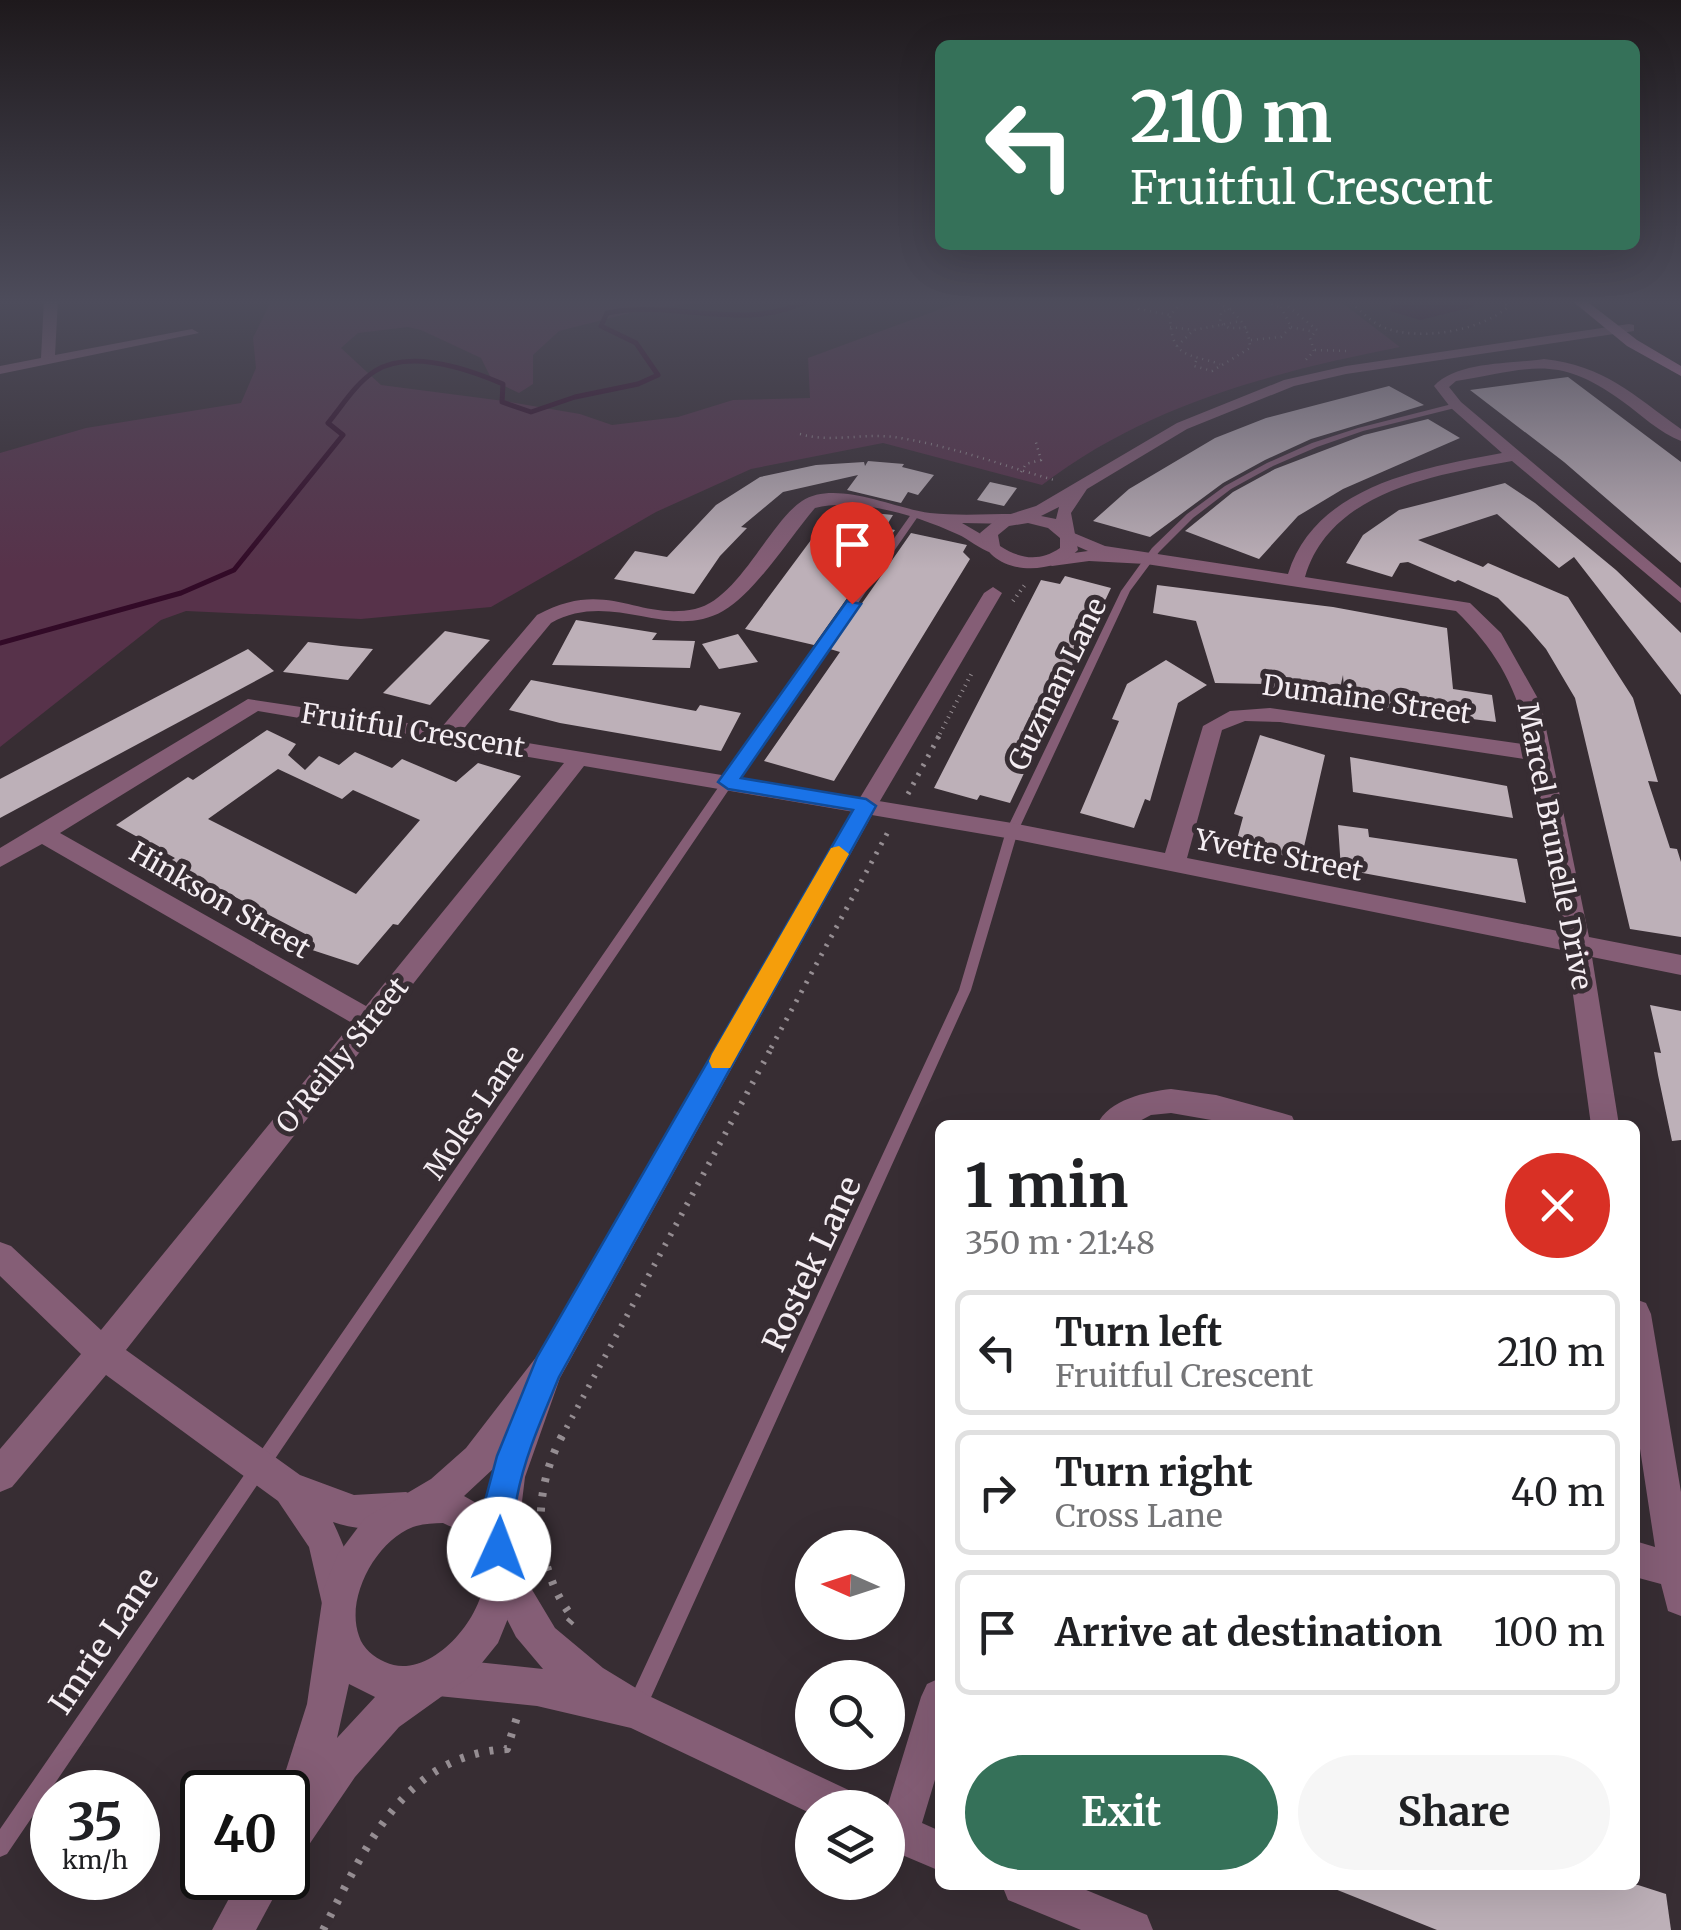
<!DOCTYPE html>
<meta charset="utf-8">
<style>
:root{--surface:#fff;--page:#f6f6f6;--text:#202124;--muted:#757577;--line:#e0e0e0;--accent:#357159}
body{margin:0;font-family:Merriweather,serif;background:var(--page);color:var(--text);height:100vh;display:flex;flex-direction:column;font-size:38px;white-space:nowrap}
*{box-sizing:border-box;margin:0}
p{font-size:32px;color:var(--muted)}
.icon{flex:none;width:55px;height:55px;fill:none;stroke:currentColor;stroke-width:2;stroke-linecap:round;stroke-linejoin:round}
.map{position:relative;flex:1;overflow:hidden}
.sheet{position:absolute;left:935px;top:1120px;width:705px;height:770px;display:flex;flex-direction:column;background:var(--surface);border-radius:15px;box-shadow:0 10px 40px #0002}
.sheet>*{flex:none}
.top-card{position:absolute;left:935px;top:40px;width:705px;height:210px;border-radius:15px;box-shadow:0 10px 40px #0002;background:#357159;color:#fff;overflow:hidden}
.needle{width:65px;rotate:273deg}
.tools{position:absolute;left:795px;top:1530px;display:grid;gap:20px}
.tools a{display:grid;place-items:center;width:110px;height:110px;border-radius:50%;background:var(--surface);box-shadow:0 10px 40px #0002;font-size:50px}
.speed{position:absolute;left:30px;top:1770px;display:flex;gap:20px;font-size:50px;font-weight:700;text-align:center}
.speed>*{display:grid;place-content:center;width:130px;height:130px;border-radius:50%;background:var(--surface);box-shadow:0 10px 40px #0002;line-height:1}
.speed small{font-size:25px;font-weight:400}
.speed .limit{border:5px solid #111;border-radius:15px;background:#fff;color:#111}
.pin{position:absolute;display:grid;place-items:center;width:85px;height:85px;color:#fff;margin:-102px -42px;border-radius:50% 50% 50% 0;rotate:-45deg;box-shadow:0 0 10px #0007}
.pin .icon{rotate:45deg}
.me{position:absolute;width:110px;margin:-55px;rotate:2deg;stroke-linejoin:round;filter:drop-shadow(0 0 8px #0008)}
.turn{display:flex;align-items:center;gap:35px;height:210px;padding:0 30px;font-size:45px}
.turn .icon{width:130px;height:130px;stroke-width:2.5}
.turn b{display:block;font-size:70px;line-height:85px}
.round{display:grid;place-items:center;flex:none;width:105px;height:105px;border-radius:52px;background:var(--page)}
.head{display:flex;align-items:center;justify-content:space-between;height:170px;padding:0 30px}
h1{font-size:60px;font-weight:700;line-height:75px}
.primary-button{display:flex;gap:20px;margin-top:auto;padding:20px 30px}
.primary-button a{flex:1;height:115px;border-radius:60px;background:var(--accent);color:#fff;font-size:40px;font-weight:700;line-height:115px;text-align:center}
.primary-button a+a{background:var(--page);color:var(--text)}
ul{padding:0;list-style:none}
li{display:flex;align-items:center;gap:30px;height:125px;margin:0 20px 15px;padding:0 10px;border:5px solid var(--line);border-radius:15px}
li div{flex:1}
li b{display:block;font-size:38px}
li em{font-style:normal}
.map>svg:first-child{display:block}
</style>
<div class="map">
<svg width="1681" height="1930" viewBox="0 0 1681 1930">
<rect width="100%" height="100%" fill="#372d33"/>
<path fill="#57324a" d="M272,299H720L638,311L559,331L533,355V384L519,393L492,380L481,358L421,330L408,327L358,333L341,348L381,385L504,401L580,414L612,425L678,417L733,400L810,398L808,358L968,299H1337L1400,347C1273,372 1146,405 1042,485L883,443L751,469L656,512L491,607L361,619L186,611L161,620L0,747V453L86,428L241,403L256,368L253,338Z"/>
<polygon fill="#320a27" points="1419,299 1474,299 1476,300 1473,307 1420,320 1390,311 1392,304"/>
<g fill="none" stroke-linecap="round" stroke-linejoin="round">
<path stroke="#320a27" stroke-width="5" d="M0,643L181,593L234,570L343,435L328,423C342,406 356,383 375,371C410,349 468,369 503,384L502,402L531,412L575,397L638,384L658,375L636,343L601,326L607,313C675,299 747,334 810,299"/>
</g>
<g fill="#bdb0b8" fill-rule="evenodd">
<polygon points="1568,377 1681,462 1681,563 1564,462 1470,390"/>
<polygon points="1389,386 1424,405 1311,439 1265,460 1223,483 1150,537 1093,521 1129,489 1215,438 1266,418"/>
<polygon points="1428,419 1460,438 1343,489 1298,516 1259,559 1185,531 1233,492 1275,469 1364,435"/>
<polygon points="868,461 904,464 902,467 934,475 918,495 908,492 901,503 847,490 858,475 783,492 741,527 747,528 720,556 694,594 614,579 635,551 667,557 716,505 760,477 816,465 864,462 865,466"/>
<polygon points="990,482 1017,488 1004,506 977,500"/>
<polygon points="1505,483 1535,503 1616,570 1681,633 1681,695 1574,557 1559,568 1497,514 1418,540 1483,567 1488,563 1568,597 1633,698 1658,782 1648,781 1670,848 1677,849 1681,862 1681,937 1630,929 1575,698 1546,649 1527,627 1498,598 1458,580 1455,582 1408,562 1400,563 1392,577 1346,563 1363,535 1399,510"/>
<polygon points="834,509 893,515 885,528 895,530 814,645 745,629"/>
<polygon points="911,533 967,545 963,552 970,559 834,781 764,761 840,652 830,649"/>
<polygon points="1065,576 1111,588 1010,803 980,795 977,800 934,788 1041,580 1060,584"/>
<polygon points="1157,585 1333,607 1447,628 1453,689 1492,695 1496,722 1345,703 1343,675 1337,702 1284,692 1284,688 1266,688 1265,684 1215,683 1196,621 1153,613"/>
<polygon points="576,620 657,633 652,640 695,641 690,668 552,665"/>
<polygon points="445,631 490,640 430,705 383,693"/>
<polygon points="738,634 758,662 719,669 702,644"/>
<polygon points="308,642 341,646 373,649 348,680 283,672"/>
<polygon points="248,649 274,671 0,818 0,779"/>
<polygon points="1166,660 1207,685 1178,703 1150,801 1145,799 1134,828 1080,813 1119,721 1112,719 1127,684"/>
<polygon points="531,680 696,711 700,705 741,713 721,751 560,723 509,710"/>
<path d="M267,730L296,744L288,755L305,770L319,756L339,765L355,752L392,768L402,759L456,782L478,763L521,776L398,925L393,924L358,965L303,947L311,937L169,862L175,858L116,825L188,777L193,780ZM278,769L342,799L353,790L420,820L356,894L208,819Z"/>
<polygon points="1260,735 1325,755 1301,860 1236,843 1243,817 1234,814"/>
<polygon points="1350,757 1507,786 1513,818 1353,792"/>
<polygon points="1338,825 1368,829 1369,837 1517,859 1526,903 1341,869"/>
<polygon points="1650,1005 1681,1011 1681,1140 1672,1141 1658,1075 1654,1052 1661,1053"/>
<polygon points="1325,1885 1638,1885 1666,1894 1671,1930 1437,1930"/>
</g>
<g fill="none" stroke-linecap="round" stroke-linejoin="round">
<g stroke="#958d92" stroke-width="2.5" stroke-dasharray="1 5" stroke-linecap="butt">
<polyline points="1131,299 1139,309 1170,315"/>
<path d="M1186,299L1170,315C1171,359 1187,353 1220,364"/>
<polyline points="1269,299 1271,304 1281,307"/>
<polyline points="1279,299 1317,330 1310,338 1314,351 1303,363"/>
<path d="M1347,299C1359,309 1370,322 1385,328C1421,341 1480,331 1508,307L1502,299"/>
<polyline points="1231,309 1221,312 1220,323 1229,328 1247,328"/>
<polyline points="1170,327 1194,330"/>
<polyline points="1291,327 1314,332"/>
<polyline points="1251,340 1281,337 1291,327 1281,307"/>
<polyline points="1177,346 1194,330 1241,321"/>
<polyline points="1315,350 1349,351"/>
<path d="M1196,361L1194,366L1212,371L1250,348C1249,322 1233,310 1211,299"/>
<path d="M800,434C831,443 862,433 894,437C949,445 1001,465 1054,480"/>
<polyline points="1021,472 1026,464 1041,460 1035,439"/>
</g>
<g stroke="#958d92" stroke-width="4" stroke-dasharray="1 5" stroke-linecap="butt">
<polyline points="1013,601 1027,582"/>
<polyline points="937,739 973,671"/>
</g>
<g stroke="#958d92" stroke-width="5" stroke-dasharray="2.5 8" stroke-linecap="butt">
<polyline points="908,794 939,736"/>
<polyline points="771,1048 889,830"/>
</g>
<polyline stroke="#958d92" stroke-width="6" stroke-dasharray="2.5 9" stroke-linecap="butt" points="561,1438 773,1045"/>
<g stroke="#958d92" stroke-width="8" stroke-dasharray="4 11" stroke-linecap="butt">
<path d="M562,1436C531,1493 533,1567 573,1618L566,1626"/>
<path d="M323,1930C365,1849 403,1755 507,1749L518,1714"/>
</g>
<g fill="#855e76" fill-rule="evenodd">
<polygon points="1456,403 1459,403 1459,407 1363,431 1317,447 1273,466 1231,489 1193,518 1159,552 1130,591 1018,831 971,990 643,1715 636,1718 629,1715 626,1708 629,1701 959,990 1006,831 1121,591 1152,548 1187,514 1225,486 1267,463 1312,443 1358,428"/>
<polygon points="912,513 919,515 732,785 7,1854 0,1857 0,1829 724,779"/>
</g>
<g fill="#855e76" fill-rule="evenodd">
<polygon points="44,299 58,299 55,355 192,329 199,333 0,374 0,366 41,358"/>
<path d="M1544,359C1605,366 1632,394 1681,429V441C1660,433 1640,414 1622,401C1556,353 1531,369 1456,381L1449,387L1461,402L1681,588V603L1512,461C1435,475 1330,491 1305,577L1470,603L1501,633L1541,704L1589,937L1681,955V975L1592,957L1619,1125H1591L1567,951L1012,839L584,766L126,1350L300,1475L354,1495L406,1492L418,1497L423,1509L418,1521C392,1532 359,1531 333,1522C345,1548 360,1580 349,1608L336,1613L323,1608L309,1547L278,1501L106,1375L12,1487L0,1492V1449L81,1354L0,1276V1242L11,1246L101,1330L352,1023L42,844L0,867V848L248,699L441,728L537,615C607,577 636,621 695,609C738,600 769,523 802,501C835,479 896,509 930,513C958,516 987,514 1015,514L1024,519L1015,524L962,523L998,544L1001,548L992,553C979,549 969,539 957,534C918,516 858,497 815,508C790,537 756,592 723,611C669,642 612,589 551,623L461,732L1012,823L1165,853L1203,726L1230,711L1270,708L1529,745C1518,689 1497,651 1456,611L1146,564L1089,561L1052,566L1043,561L1052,556L1088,551L1063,540L1060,536L1069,531L1105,546L1288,574C1315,486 1422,468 1502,453L1451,408L1434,386C1457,361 1511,364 1544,359ZM258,711L564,763L366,1006L60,833ZM1245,721L1280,722L1531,760L1563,932L1187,858L1222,730Z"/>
<path d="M1171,1089L1216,1095L1282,1113L1292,1116L1296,1125H1240L1171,1113L1151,1115L1132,1125H1097C1109,1099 1146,1092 1171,1089Z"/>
<polygon points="1635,1299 1646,1303 1651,1314 1681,1492 1681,1616 1668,1611 1661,1584 1635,1577 1635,1541 1655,1547 1635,1416"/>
<polygon points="503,1558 516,1563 555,1628 603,1668 649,1696 857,1794 863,1808 812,1808 812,1814 631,1728 537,1706 438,1696 425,1690 419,1677 425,1664 438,1658 543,1669 516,1637 485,1576 490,1563"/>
<polygon points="940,1678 940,1763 922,1823 940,1831 940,1871 888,1849 887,1808 921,1697 927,1684"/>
<polygon points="1002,1885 1074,1885 1147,1915 1153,1930 1081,1930 1008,1900"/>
</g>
<g fill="#855e76" fill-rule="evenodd">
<path d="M1629,324L1634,325V331L1346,374L1294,386L1187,429L1087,489L1071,513L1078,550C1051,578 988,575 980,533L998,518L1036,506L1177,423L1284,380L1346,366ZM1059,507L1056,519L1041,516ZM1028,523L1048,528L1060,538V548C1040,562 1020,559 1000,546L998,535L1009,526Z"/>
<path d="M993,587L1002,593L877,806L560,1378L525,1477L516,1551L518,1594L498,1643L473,1674L399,1727L355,1777L302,1855L288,1861V1792H279L307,1704L324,1588L338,1554L365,1518L431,1479L466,1448L537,1356L855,806L984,593ZM493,1469L485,1508L464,1496ZM443,1523C451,1527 463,1531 470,1538C518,1578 440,1688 385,1662C374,1657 363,1649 359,1636C345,1598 376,1541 413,1527C422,1524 433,1523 443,1523ZM349,1684L375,1697L337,1738Z"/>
<polygon points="240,1878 284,1878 256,1930 212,1930"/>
</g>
<polygon fill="#b3779e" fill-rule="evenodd" points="1570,299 1584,299 1637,340 1681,366 1681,376 1627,346"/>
</g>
<linearGradient id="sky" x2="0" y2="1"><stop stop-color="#1e191c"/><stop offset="0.53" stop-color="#4d4c5b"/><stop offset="1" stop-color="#4d4c5b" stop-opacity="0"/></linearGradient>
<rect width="1681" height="569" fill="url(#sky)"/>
<path fill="#1a73e8" stroke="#114b97" stroke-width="2.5" d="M847,601L861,604L741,778L866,799L876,806L559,1377C543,1416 525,1455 517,1497C513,1519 519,1540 511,1560L499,1565L488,1560L483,1549L485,1501L497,1456L537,1357L853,810L728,789L718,782Z"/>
<polygon fill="#f59e0b" points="839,846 849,854 730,1068 712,1068 709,1061 712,1054 831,848"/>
<g text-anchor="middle" stroke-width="10" stroke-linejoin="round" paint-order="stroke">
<g font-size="28" fill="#f4edf2" stroke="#372d33">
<text transform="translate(1057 684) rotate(-64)" y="10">Guzman Lane</text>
<text transform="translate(1367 699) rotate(8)" y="10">Dumaine Street</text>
<text transform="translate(413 730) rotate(9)" y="10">Fruitful Crescent</text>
<text transform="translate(1555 846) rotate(79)" y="10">Marcel Brunelle Drive</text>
<text transform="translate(1279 855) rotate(11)" y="10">Yvette Street</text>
<text transform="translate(220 900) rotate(30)" y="10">Hinkson Street</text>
<text transform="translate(342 1055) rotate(-51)" y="10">O'Reilly Street</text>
<text transform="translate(474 1112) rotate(-56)" y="10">Moles Lane</text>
</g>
<g font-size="32" fill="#f4edf2" stroke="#372d33">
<text transform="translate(812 1264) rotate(-65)" y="11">Rostek Lane</text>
<text transform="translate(104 1641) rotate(-56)" y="11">Imrie Lane</text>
</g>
</g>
</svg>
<div class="tools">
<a><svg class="needle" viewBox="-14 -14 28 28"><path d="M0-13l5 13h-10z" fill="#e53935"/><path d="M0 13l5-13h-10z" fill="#757577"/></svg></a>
<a><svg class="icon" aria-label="search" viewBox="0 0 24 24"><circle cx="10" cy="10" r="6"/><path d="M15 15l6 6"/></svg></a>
<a><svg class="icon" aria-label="layers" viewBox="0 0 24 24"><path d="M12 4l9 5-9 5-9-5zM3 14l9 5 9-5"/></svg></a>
</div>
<div class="speed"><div>35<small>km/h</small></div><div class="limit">40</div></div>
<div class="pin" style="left:852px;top:604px;background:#d93025"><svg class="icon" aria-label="arrive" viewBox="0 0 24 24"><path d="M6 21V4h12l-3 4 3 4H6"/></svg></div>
<svg class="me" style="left:499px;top:1549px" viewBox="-20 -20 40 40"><circle r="19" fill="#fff"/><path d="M0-13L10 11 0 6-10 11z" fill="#1a73e8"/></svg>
<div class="top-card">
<div class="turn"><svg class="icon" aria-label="left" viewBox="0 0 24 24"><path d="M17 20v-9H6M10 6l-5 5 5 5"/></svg><div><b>210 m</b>Fruitful Crescent</div></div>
</div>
<section class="sheet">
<div class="head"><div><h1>1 min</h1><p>350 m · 21:48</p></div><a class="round" style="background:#d93025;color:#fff"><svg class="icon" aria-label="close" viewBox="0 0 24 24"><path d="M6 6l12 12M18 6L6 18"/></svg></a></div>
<ul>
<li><svg class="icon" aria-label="left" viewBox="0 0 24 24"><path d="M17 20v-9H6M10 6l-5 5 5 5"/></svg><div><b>Turn left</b><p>Fruitful Crescent</p></div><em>210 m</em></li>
<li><svg class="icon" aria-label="right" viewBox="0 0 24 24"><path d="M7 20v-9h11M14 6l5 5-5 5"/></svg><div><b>Turn right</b><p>Cross Lane</p></div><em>40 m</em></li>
<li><svg class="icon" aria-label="arrive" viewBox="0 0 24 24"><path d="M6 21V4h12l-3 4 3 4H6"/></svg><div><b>Arrive at destination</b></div><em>100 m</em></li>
</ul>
<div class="primary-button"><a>Exit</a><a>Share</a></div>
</section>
</div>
